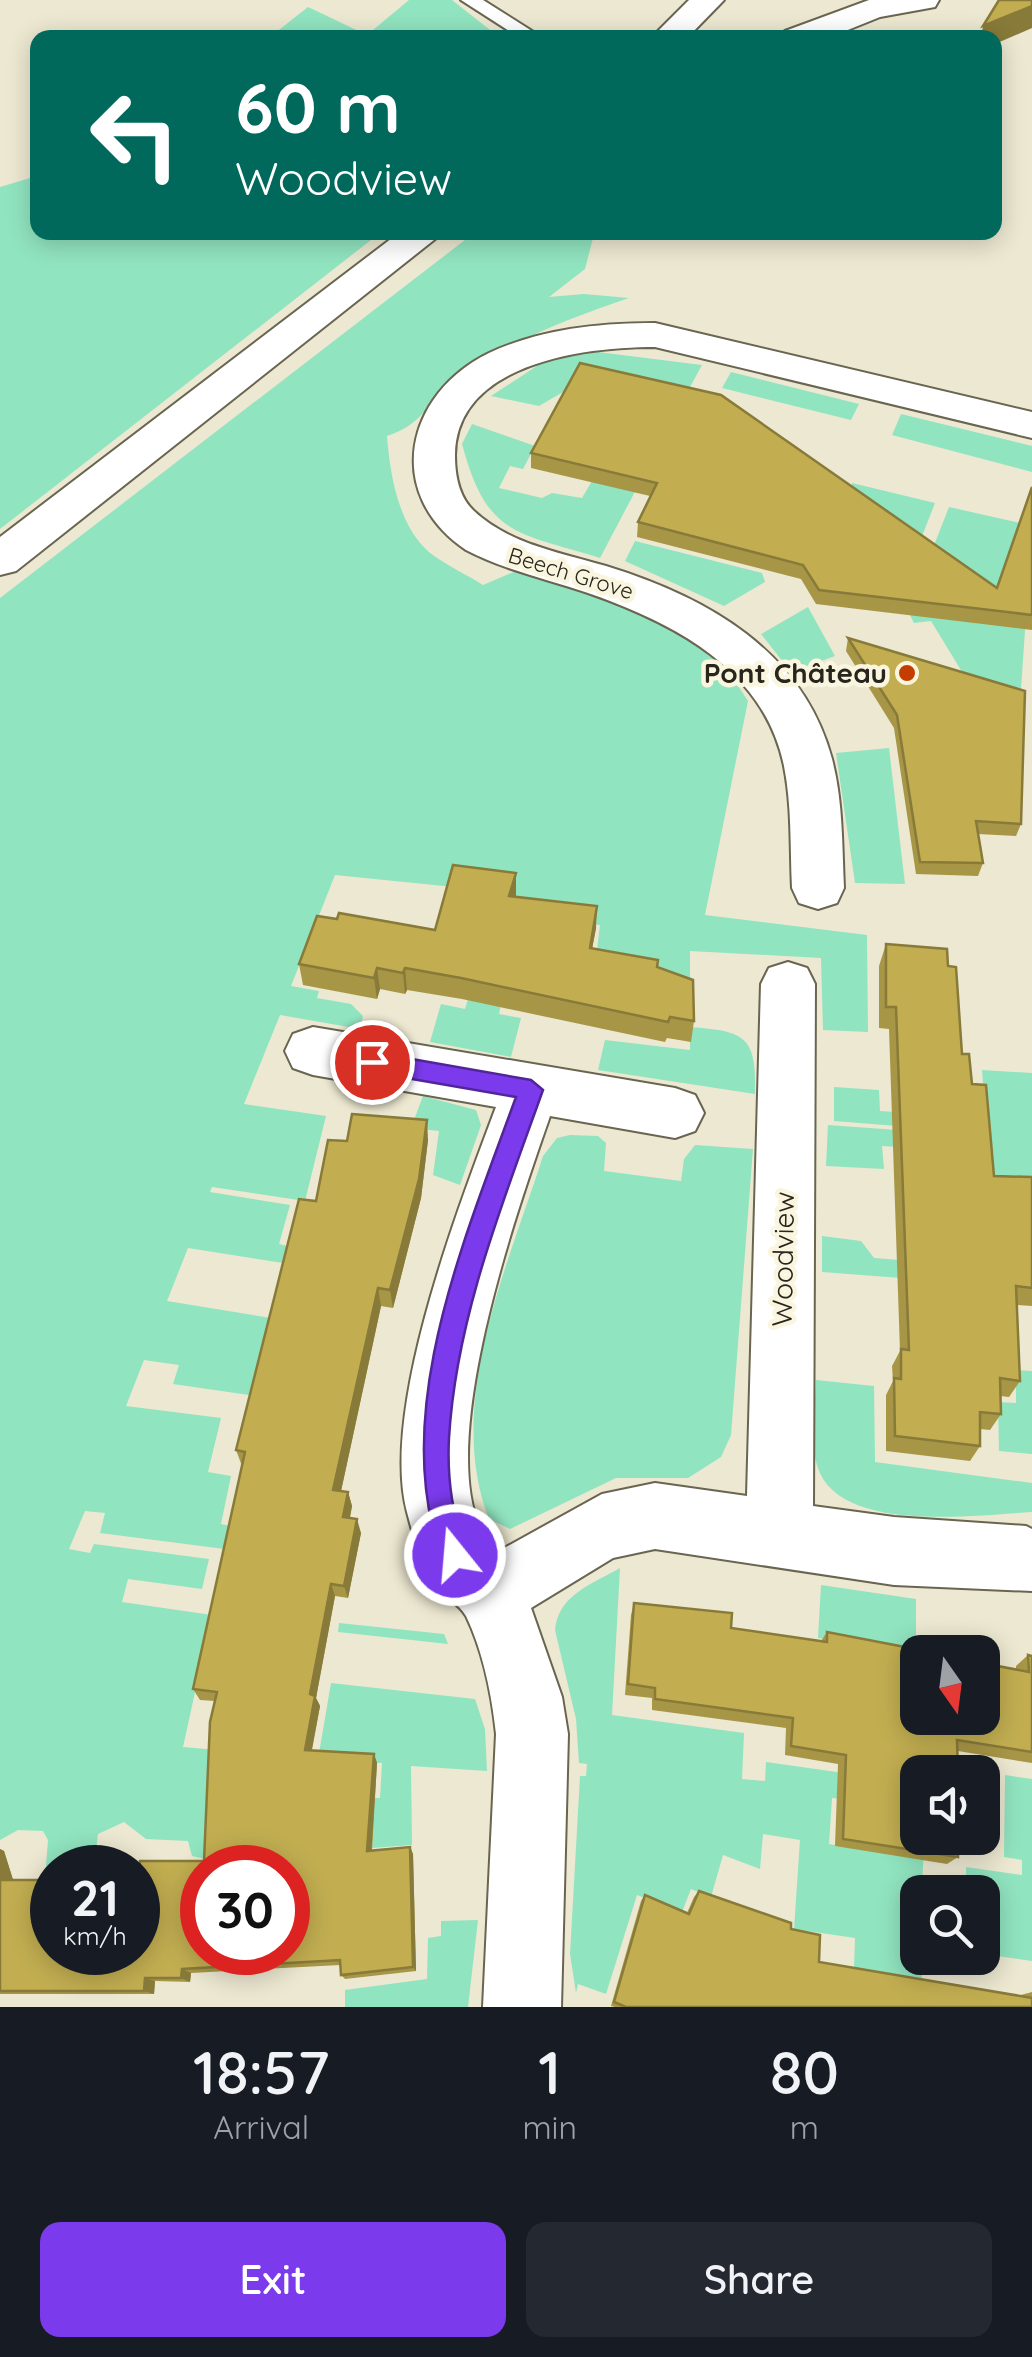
<!DOCTYPE html>
<meta charset="utf-8">
<style>
:root{--surface:#171b24;--page:#242831;--text:#f1f3f6;--muted:#9ea1a6;--accent:#7c3aed}
body{margin:0;font-family:Quicksand,sans-serif;background:var(--page);color:var(--text);height:100vh;display:flex;flex-direction:column;font-size:38px;white-space:nowrap}
*{box-sizing:border-box;margin:0}
p{font-size:32px;color:var(--muted)}
.icon{flex:none;width:55px;height:55px;fill:none;stroke:currentColor;stroke-width:2;stroke-linecap:round;stroke-linejoin:round}
.map{position:relative;height:2007px;overflow:hidden}
.sheet{display:flex;flex-direction:column;background:var(--surface);flex:1}
.sheet>*{flex:none}
.banner{position:absolute;left:30px;top:30px;width:972px;height:210px;border-radius:20px;box-shadow:0 5px 25px #0003;background:#00695c;color:#fff;overflow:hidden}
.needle{width:65px;rotate:166deg}
.fabs{position:absolute;left:900px;top:1635px;display:grid;gap:20px}
.fabs a{display:grid;place-items:center;width:100px;height:100px;border-radius:20px;background:var(--surface);box-shadow:0 5px 25px #0003;font-size:50px}
.speed{position:absolute;left:30px;top:1845px;display:flex;gap:20px;font-size:50px;font-weight:700;text-align:center}
.speed>*{display:grid;place-content:center;width:130px;height:130px;border-radius:50%;background:var(--surface);box-shadow:0 5px 25px #0003;line-height:1}
.speed small{font-size:25px;font-weight:400}
.speed .limit{border:15px solid #d22;background:#fff;color:#111}
.pin{position:absolute;display:grid;place-items:center;width:85px;height:85px;color:#fff;margin:-42px;border:5px solid #fff;border-radius:50%;box-shadow:0 2px 10px #0007}
.me{position:absolute;width:110px;margin:-55px;rotate:343deg;stroke-linejoin:round;filter:drop-shadow(0 0 8px #0008)}
.turn{display:flex;align-items:center;gap:35px;height:210px;padding:0 40px;font-size:45px}
.turn .icon{width:130px;height:130px;stroke-width:2.5}
.turn b{display:block;font-size:70px;line-height:85px}
.eta{display:flex;justify-content:space-evenly;align-items:center;height:170px;text-align:center}
.eta b{font-size:60px;font-weight:600;line-height:70px}
.cta{display:flex;gap:20px;margin-top:auto;padding:20px 40px}
.cta a{flex:1;height:115px;border-radius:20px;background:var(--accent);color:#fff;font-size:40px;font-weight:600;line-height:115px;text-align:center}
.cta a+a{background:var(--page);color:var(--text)}
.map>svg:first-child{display:block}
</style>
<div class="map">
<svg width="1032" height="2007" viewBox="0 0 1032 2007">
<rect width="100%" height="100%" fill="#ece8d1"/>
<g fill="#91e4c0" fill-rule="evenodd">
<polygon points="409,0 452,0 499,37 270,37 308,7 367,35"/>
<polygon points="37,176 38,232 380,233 0,529 0,187"/>
<path d="M474,233H587L593,238L585,269L549,297L584,294L629,298C572,317 515,340 464,372C431,392 429,423 387,436C390,474 398,525 429,552C445,565 466,574 483,585L516,571C607,600 696,613 748,701L705,915L867,935L868,1032L823,1030L821,958L690,951V988L597,950L600,925L579,922L573,944L437,922L454,887L335,875L291,986L319,991L317,998L351,1004L363,1016L360,1029L280,1015L244,1104L326,1116L305,1201L212,1187L210,1192L290,1205L279,1244L300,1249L296,1265L188,1248L167,1301L271,1318L249,1395L173,1384L179,1365L144,1360L126,1406L221,1418L208,1472L231,1476L221,1524L244,1529L240,1551L100,1533L105,1513L85,1511L69,1549L90,1553L94,1544L209,1559L202,1589L128,1579L122,1602L212,1615L183,1747L217,1750L205,1859L192,1856L188,1841L146,1839L124,1822L98,1834L94,1867L52,1868V1878H45L48,1840L43,1831L18,1830L0,1840V598Z"/>
<polygon points="590,351 702,365 684,398 574,373 563,392 539,406 491,396 543,362"/>
<polygon points="731,372 859,404 851,420 722,388"/>
<polygon points="901,414 1032,446 1032,472 892,435"/>
<path d="M472,424L535,446L523,469L510,466L499,488L542,498L552,493L582,498L614,443L648,467L600,558C516,532 487,537 462,444Z"/>
<polygon points="852,483 935,503 917,549 849,500"/>
<polygon points="949,507 1020,523 1029,610 929,558"/>
<polygon points="635,541 762,573 765,582 724,606 625,561"/>
<polygon points="808,607 835,656 791,672 761,634"/>
<polygon points="908,611 1026,616 1020,703 967,680 931,621 914,623"/>
<polygon points="889,748 905,884 855,883 836,753"/>
<polygon points="468,999 501,1004 499,1014 521,1018 511,1057 430,1042 441,1004 465,1009"/>
<path d="M690,1027C745,1031 757,1036 755,1094L598,1070L605,1040L690,1050Z"/>
<polygon points="982,1070 1032,1073 1032,1193 992,1208"/>
<polygon points="834,1087 879,1090 880,1111 896,1112 897,1126 834,1121"/>
<polygon points="423,1096 476,1110 481,1125 460,1185 433,1175 439,1131 411,1128"/>
<polygon points="828,1125 897,1130 897,1147 882,1146 884,1169 826,1166"/>
<path d="M570,1135L598,1136L606,1143L604,1171L681,1181L684,1159L695,1145L753,1149L731,1435L721,1457L688,1478H616L510,1529L489,1519C444,1404 508,1266 543,1156L557,1138Z"/>
<polygon points="822,1236 861,1241 874,1258 900,1260 901,1278 822,1272"/>
<polygon points="1016,1370 1032,1371 1032,1454 999,1451 998,1402 1016,1403"/>
<path d="M816,1380L874,1386L875,1462L1032,1483V1512C978,1515 847,1533 820,1473C808,1447 815,1409 816,1380Z"/>
<path d="M620,1568L612,1715L744,1733L742,1779L765,1781L766,1762L865,1776L918,1838H924L922,1892H918L922,1978L854,1968L855,1938L794,1929L800,1840L763,1834L760,1869L723,1855L711,1897L691,1889L682,1912L637,1895L606,1994L578,1984L576,1993L570,1954L580,1776H586L587,1764L579,1763L576,1719L555,1630C558,1595 592,1584 620,1568ZM832,1798L864,1801L863,1850L829,1844Z"/>
<polygon points="821,1585 916,1599 916,1651 818,1638"/>
<polygon points="339,1623 444,1634 448,1644 338,1632"/>
<path d="M331,1683L475,1699L485,1729L487,1771L411,1766L412,1845L372,1848L371,1838L344,1843L343,1832L274,1834V1755L318,1759ZM343,1761L382,1763L380,1798H344Z"/>
<polygon points="1005,1775 1032,1779 1032,1961 983,1954 982,1892 966,1892 966,1867 1022,1875 1022,1860 1004,1857"/>
<polygon points="478,1920 468,2007 345,2007 345,1990 427,1979 428,1938 441,1936 441,1921"/>
</g>
<g fill="none" stroke-linecap="round" stroke-linejoin="round">
<g stroke="#696551" stroke-width="4">
<polygon id="lane" points="461,0 483,0 543,38 520,38"/>
</g>
<g stroke="#696551" stroke-width="4">
<g id="street">
<polygon points="869,0 939,0 935,7 880,17 828,38 781,38 785,31"/>
<path d="M655,323L1032,412V438L655,347C587,347 456,362 455,455C455,476 459,497 474,511C509,544 562,553 606,566C707,597 803,651 832,759C843,801 842,845 844,888L837,903L818,909L799,903L792,888C790,847 792,806 784,766C764,669 674,623 588,593C547,579 504,570 466,550C383,494 405,394 489,353C541,329 598,323 655,323Z"/>
<path d="M788,962L807,968L815,984L813,1506L894,1517L1026,1526L1032,1529V1591L894,1585L655,1549L613,1558L531,1608L562,1697L568,1734L561,2007H483L496,1734C492,1696 483,1651 466,1616C459,1603 442,1596 434,1584C421,1564 413,1535 407,1512C380,1409 459,1206 496,1107L313,1075L293,1068L285,1051L293,1034L313,1027L675,1088L695,1095L704,1113L695,1131L675,1138L550,1116C520,1203 419,1481 497,1552L602,1494L655,1483L747,1496L761,984L769,968Z"/>
</g>
</g>
<g stroke="#696551" stroke-width="4">
<g id="secondary">
<polygon points="689,0 724,0 687,38 651,38"/>
<polygon points="400,232 444,232 16,571 0,575 0,537"/>
</g>
</g>
<use href="#lane" fill="#fff" fill-rule="evenodd"/>
<use href="#street" fill="#fff" fill-rule="evenodd"/>
<use href="#secondary" fill="#fff" fill-rule="evenodd"/>
</g>
<g fill="#a79646">
<polygon points="580,363 997,588 1032,487 1032,630 816,604 801,579 637,537 638,522 650,496 531,468 531,453"/>
<polygon points="848,638 1021,824 1016,836 978,834 983,863 978,876 916,874 894,728 846,651"/>
<polygon points="516,896 596,928 592,949 694,1021 691,1042 667,1038 665,1042 462,999 407,990 405,994 380,989 377,999 303,985 299,964 435,930"/>
<polygon points="886,944 948,966 962,1054 972,1084 994,1176 1032,1177 1032,1306 1017,1305 1020,1381 1009,1397 1000,1396 1001,1414 990,1430 980,1429 980,1446 970,1461 886,1451 886,1395 893,1381 892,1366 900,1351 889,1029 879,1028 879,966"/>
<polygon points="428,1140 421,1198 393,1308 381,1306 341,1491 348,1492 352,1506 350,1518 361,1533 348,1598 335,1596 316,1698 320,1706 312,1750 374,1754 377,1763 372,1851 410,1847 413,1854 416,1971 345,1979 341,1975 340,1965 191,1973 190,1982 155,1981 154,1994 0,1994 0,1849 4,1851 13,1880 52,1952 204,1861 215,1701 200,1700 193,1689 242,1466 236,1450 316,1201 347,1141"/>
<polygon points="634,1603 731,1628 821,1641 827,1632 1016,1669 1016,1666 1028,1655 1032,1656 1032,1763 958,1751 958,1857 947,1864 835,1846 838,1764 785,1755 786,1728 652,1710 652,1698 625,1695 631,1615"/>
<polygon points="699,1891 791,1929 819,1962 1021,1996 1021,1995 1032,1992 1032,2007 615,2007 611,2006 641,1901 645,1895 687,1913 694,1897"/>
</g>
<g fill="#887a39">
<polygon points="1032,6 1032,28 995,44 995,38 981,38 983,26"/>
<polygon points="516,873 516,895 509,918 509,896"/>
<polygon points="597,906 596,928 588,970 590,948"/>
<polygon points="377,968 380,989 377,999 374,978"/>
<polygon points="405,968 407,990 405,994 403,973"/>
<polygon points="427,1120 428,1140 421,1198 393,1308 390,1290"/>
<polygon points="378,1288 381,1306 338,1505 333,1490"/>
<polygon points="348,1492 352,1506 347,1531 343,1517"/>
<polygon points="357,1519 361,1533 348,1598 344,1586"/>
<polygon points="331,1584 335,1596 316,1698 320,1706 310,1759 305,1750 310,1694"/>
<polygon points="374,1754 377,1763 371,1858 367,1851"/>
<polygon points="410,1847 413,1854 416,1971 413,1967"/>
<polygon points="0,1849 4,1851 15,1886 2,1880 0,1874"/>
<polygon points="182,1969 191,1973 190,1982 181,1978"/>
<polygon points="145,1978 155,1981 154,1994 144,1991"/>
</g>
<g fill="#c2ae51" stroke="#887a39" stroke-width="2.5" fill-rule="evenodd">
<polygon points="999,0 1032,0 1032,6 983,26"/>
<polygon points="580,363 721,395 997,588 1032,487 1032,615 819,590 803,565 638,522 657,483 531,453"/>
<polygon points="848,638 1025,691 1021,824 976,821 983,863 920,862 897,715"/>
<polygon points="453,865 516,873 509,896 597,906 590,948 658,960 657,967 693,980 694,1021 670,1017 668,1022 461,978 405,968 403,973 377,968 374,978 299,964 317,916 337,919 339,913 435,930"/>
<polygon points="886,944 947,949 948,966 956,967 962,1054 969,1054 972,1084 986,1085 994,1176 1032,1177 1032,1288 1016,1286 1020,1381 1000,1378 1001,1414 980,1412 980,1446 895,1436 894,1378 901,1379 901,1349 909,1350 896,1007 886,1007"/>
<path d="M352,1114L427,1120L419,1179L390,1290L378,1288L333,1490L348,1492L343,1517L357,1519L344,1586L331,1584L310,1694L315,1696L305,1750L374,1754L367,1851L410,1847L413,1967L341,1975L340,1960L182,1969L181,1978H145L144,1991H0V1874L2,1880H52V1952H138V1881L140,1861H204L210,1722L217,1692L193,1689L245,1452L236,1450L299,1199L316,1201L328,1140L347,1141ZM202,1868H288V1952H202Z"/>
<polygon points="634,1603 732,1613 731,1628 827,1642 827,1632 931,1652 918,1652 918,1718 982,1718 982,1663 1029,1672 1028,1655 1032,1656 1032,1752 957,1740 958,1772 918,1772 918,1838 958,1838 958,1857 843,1839 846,1755 791,1746 793,1718 655,1699 655,1688 628,1684"/>
<polygon points="699,1891 791,1923 791,1929 820,1935 819,1962 1032,1998 1032,2007 626,2007 614,2002 645,1895 689,1914"/>
</g>
<path fill="#7c3aed" stroke="#51269a" stroke-width="2.5" d="M372,1052L531,1080L543,1090C503,1202 456,1318 449,1438C448,1457 449,1480 452,1499C455,1520 473,1545 465,1565L455,1569L445,1565C385,1420 466,1236 516,1097L372,1072L361,1062Z"/>
<circle fill="#c43e01" stroke="#faf5de" stroke-width="4" cx="907" cy="673" r="10"/>
<g text-anchor="middle" stroke-width="9" stroke-linejoin="round" paint-order="stroke">
<g font-size="22" fill="#27251d" stroke="#faf5de">
<text transform="translate(571 573) rotate(17)" y="8">Beech Grove</text>
</g>
<g font-size="28" font-weight="bold" fill="#27251d" stroke="#faf5de" text-anchor="end">
<text x="887" y="683">Pont Château</text>
</g>
<g font-size="28" fill="#27251d" stroke="#faf5de">
<text transform="translate(783 1259) rotate(-89)" y="10">Woodview</text>
</g>
</g>
</svg>
<div class="fabs">
<a><svg class="needle" viewBox="-14 -14 28 28"><path d="M0-13l5 13h-10z" fill="#e53935"/><path d="M0 13l5-13h-10z" fill="#9ea1a6"/></svg></a>
<a><svg class="icon" aria-label="sound" viewBox="0 0 24 24"><path d="M4 9h4l5-4v14l-5-4H4zM17 9q2 3 0 6"/></svg></a>
<a><svg class="icon" aria-label="search" viewBox="0 0 24 24"><circle cx="10" cy="10" r="6"/><path d="M15 15l6 6"/></svg></a>
</div>
<div class="speed"><div>21<small>km/h</small></div><div class="limit">30</div></div>
<div class="pin" style="left:372px;top:1062px;background:#d93025"><svg class="icon" aria-label="arrive" viewBox="0 0 24 24"><path d="M6 21V4h12l-3 4 3 4H6"/></svg></div>
<svg class="me" style="left:455px;top:1555px" viewBox="-20 -20 40 40"><circle r="17" fill="#7c3aed" stroke="#fff" stroke-width="3"/><path d="M0-11L8 9 0 5-8 9z" fill="#fff"/></svg>
<div class="banner">
<div class="turn"><svg class="icon" aria-label="left" viewBox="0 0 24 24"><path d="M17 20v-9H6M10 6l-5 5 5 5"/></svg><div><b>60 m</b>Woodview</div></div>
</div>
</div>
<section class="sheet">
<div class="eta">
<div><b>18:57</b><p>Arrival</p></div>
<div><b>1</b><p>min</p></div>
<div><b>80</b><p>m</p></div>
</div>
<div class="cta"><a>Exit</a><a>Share</a></div>
</section>
